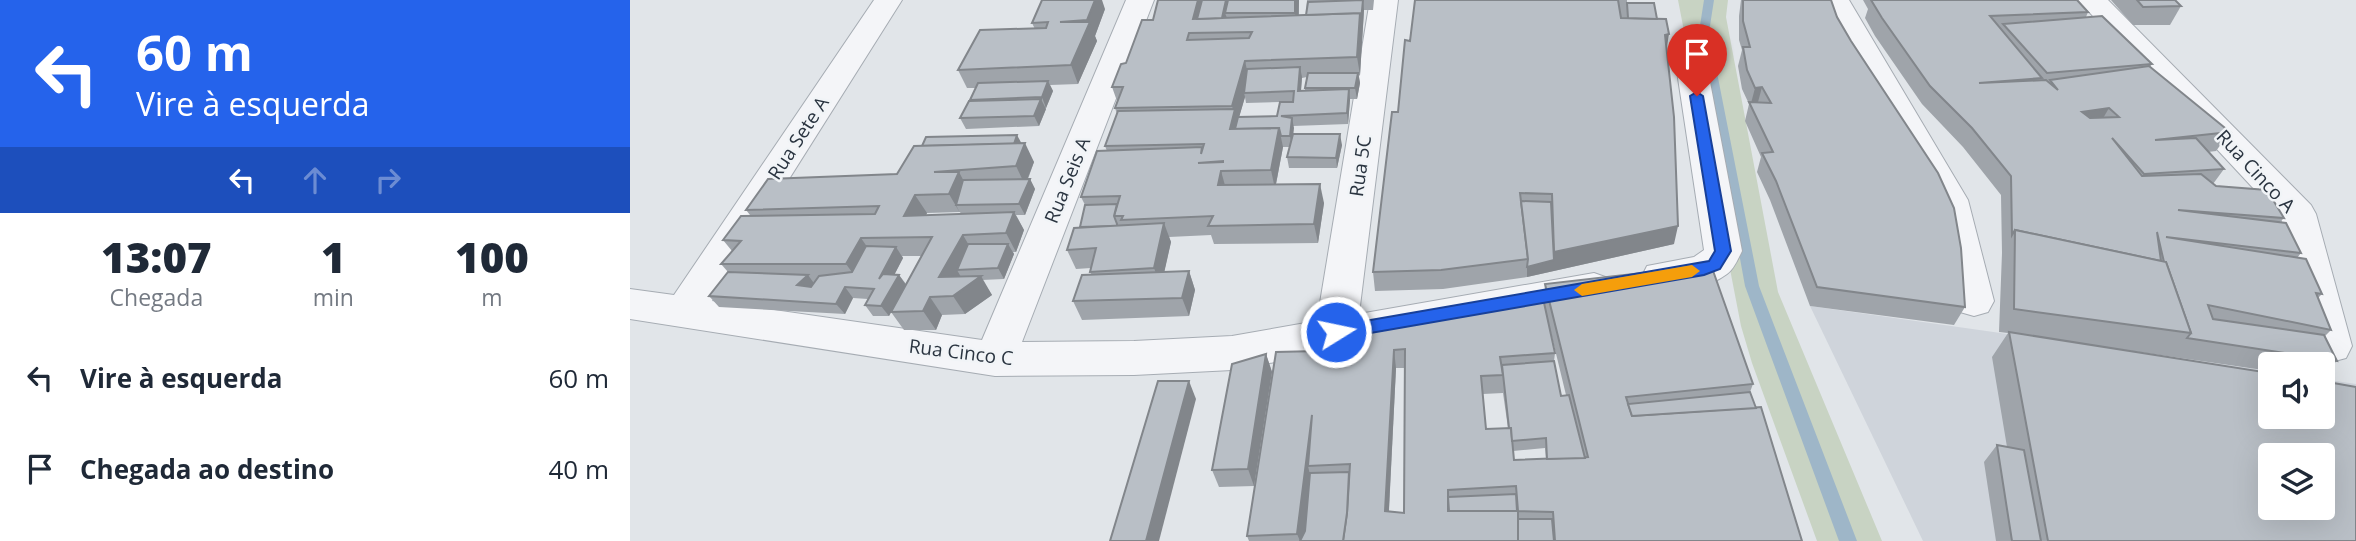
<!DOCTYPE html>
<html lang="pt">
<meta charset="utf-8">
<style>
:root{--surface:#fff;--page:#f2f2f3;--text:#1f2937;--muted:#747a83}
body{margin:0;font-family:"Open Sans",sans-serif;background:var(--page);color:var(--text);height:100vh;display:flex;flex-direction:column;font-size:26px;white-space:nowrap}
*{box-sizing:border-box;margin:0}
p{font-size:23px;color:var(--muted)}
.icon{flex:none;width:38px;height:38px;fill:none;stroke:currentColor;stroke-width:2;stroke-linecap:round;stroke-linejoin:round}
.map{position:relative;flex:1;overflow:hidden}
.details{display:flex;flex-direction:column;background:var(--surface);width:630px}
.details>*{flex:none}
.guide{background:#2563eb;color:#fff;overflow:hidden}
.tools{position:absolute;left:1628px;top:352px;display:grid;gap:14px}
.tools a{display:grid;place-items:center;width:77px;height:77px;border-radius:7px;background:var(--surface);box-shadow:0 7px 28px #0002;font-size:35px}
.pin{position:absolute;display:grid;place-items:center;width:60px;height:60px;color:#fff;margin:-72px -30px;border-radius:50% 50% 50% 0;rotate:-45deg;box-shadow:0 0 7px #0007}
.pin .icon{rotate:45deg}
.me{position:absolute;width:77px;margin:-38px;rotate:80deg;stroke-linejoin:round;filter:drop-shadow(0 0 5px #0008)}
.turn{display:flex;align-items:center;gap:24px;height:147px;padding:0 21px;font-size:32px}
.turn .icon{width:91px;height:91px;stroke-width:2.5}
.turn b{display:block;font-size:49px;line-height:60px}
.lanes{display:flex;align-items:center;height:66px;padding:0 21px;background:#0003;justify-content:center;gap:35px;direction:ltr}
.lanes .off{opacity:.35}
.eta{display:flex;justify-content:space-evenly;align-items:center;height:119px;text-align:center}
.eta b{font-size:42px;font-weight:800;line-height:49px}
ul{padding:0;list-style:none}
li{display:flex;align-items:center;gap:21px;height:91px;padding:0 21px}
li div{flex:1}
li b{display:block;font-size:26px}
li em{font-style:normal}
main{display:flex;flex:1;min-height:0}
.map>svg:first-child{display:block}
</style>
<main>
<section class="details">
<div class="guide">
<div class="turn"><svg class="icon" aria-label="left" viewBox="0 0 24 24"><path d="M17 20v-9H6M10 6l-5 5 5 5"/></svg><div><b>60 m</b>Vire à esquerda</div></div>
<div class="lanes"><svg class="icon" aria-label="left" viewBox="0 0 24 24"><path d="M17 20v-9H6M10 6l-5 5 5 5"/></svg><svg class="icon off" aria-label="ahead" viewBox="0 0 24 24"><path d="M12 20V5M6 11l6-6 6 6"/></svg><svg class="icon off" aria-label="right" viewBox="0 0 24 24"><path d="M7 20v-9h11M14 6l5 5-5 5"/></svg></div>
</div>
<div class="eta">
<div><b>13:07</b><p>Chegada</p></div>
<div><b>1</b><p>min</p></div>
<div><b>100</b><p>m</p></div>
</div>
<ul>
<li><svg class="icon" aria-label="left" viewBox="0 0 24 24"><path d="M17 20v-9H6M10 6l-5 5 5 5"/></svg><div><b>Vire à esquerda</b></div><em>60 m</em></li>
<li><svg class="icon" aria-label="arrive" viewBox="0 0 24 24"><path d="M6 21V4h12l-3 4 3 4H6"/></svg><div><b>Chegada ao destino</b></div><em>40 m</em></li>
</ul>
</section>
<div class="map">
<svg width="1726" height="541" viewBox="0 0 1726 541">
<rect width="100%" height="100%" fill="#e1e5e9"/>
<path fill="#cfd4db" fill-rule="evenodd" d="M1180,306L1640,371V416H1692V379L1726,384V541H1293ZM1640,455H1692V508H1640Z"/>
<polygon fill="#c8d3c3" points="1048,0 1098,0 1096,17 1148,292 1252,541 1187,541 1122,363 1111,326"/>
<g fill="none" stroke-linecap="round" stroke-linejoin="round">
<polygon fill="#9eb6c8" fill-rule="evenodd" points="1074,0 1084,0 1079,32 1129,286 1227,541 1209,541 1115,286 1069,32"/>
<g stroke="#a6acb3" stroke-width="2">
<g id="minor">
<polygon points="244,0 272,0 82,301 352,340 496,0 524,0 392,342 504,341 602,336 687,321 740,0 768,0 729,314 964,273 978,278 984,288 978,298 964,303 602,370 504,375 365,376 0,319 0,289 44,295"/>
<polygon points="1191,0 1219,0 1338,200 1364,301 1358,312 1344,316 1330,312 1324,301 1302,200"/>
<polygon points="1448,0 1478,0 1681,205 1686,214 1722,346 1716,358 1701,362 1686,358 1680,346 1651,218"/>
<path d="M1058,36L1069,39L1073,45L1112,251C1108,259 1104,269 1097,274C1078,289 1040,293 1017,286L1012,276L1017,266L1064,257L1074,250L1043,45L1047,39Z"/>
</g>
</g>
<use href="#minor" fill="#f4f5f8" fill-rule="evenodd"/>
</g>
<g fill="#9fa4aa" fill-rule="evenodd">
<path d="M669,0V15H676L677,0H744L743,10H734L730,75L729,76L730,83L727,99H720L718,124L663,126V134L712,145L707,168H659L657,157L660,147H653L646,184L694,203L688,243L584,244L581,235L539,237L541,242L534,272L559,271L565,290L559,316L452,320L443,301L462,275L460,272L461,268L446,269L437,250L450,227L455,205L451,197L477,151L475,146L487,114L485,108L487,101L482,87L523,20ZM677,77L675,88V91H671L672,78ZM615,97L616,103L650,102L647,116L609,117Z"/>
<polygon points="785,0 997,0 997,3 1027,19 1037,51 1044,244 897,277 813,289 745,291 743,272 780,41"/>
<polygon points="1111,0 1201,0 1207,17 1335,307 1324,325 1180,306 1140,200 1127,172 1131,157 1115,121 1119,104 1112,89 1108,66 1112,50 1109,40 1109,16"/>
<polygon points="1233,0 1447,0 1458,12 1456,17 1522,64 1520,67 1600,132 1586,151 1578,152 1594,169 1583,184 1586,186 1654,218 1649,223 1671,253 1667,258 1692,294 1688,298 1701,330 1695,336 1707,361 1692,374 1692,364 1640,364 1640,371 1468,346 1726,541 1366,541 1354,462 1367,445 1377,447 1362,357 1378,333 1369,332 1372,253 1371,195 1333,147 1292,104 1245,36 1235,18 1238,9"/>
<polygon points="1481,0 1545,0 1551,6 1540,25 1503,25"/>
<polygon points="475,9 465,36 467,41 448,84 420,85 423,91 416,108 415,108 416,109 409,126 336,129 330,118 341,101 340,100 346,88 337,88 328,70 405,29 402,23"/>
<path d="M391,143L404,162L398,179H400L405,189L395,215H386L394,230L386,252H383L384,254L374,279L352,280L362,295L335,314L312,315L306,330H274L261,312L259,316H243L235,305L238,299L223,298L215,314L89,307L79,296L98,272L91,264L102,251L93,240L120,215L116,210ZM330,212L331,214L296,215L297,213ZM272,256H291L276,284L269,275H264L273,258Z"/>
<path d="M915,284L1123,384L1120,392L1172,541H619L617,536L688,351L809,319L914,303ZM914,304L936,395L931,396L924,361L925,353ZM766,368H775L774,513L759,511ZM873,393L878,428L856,429L853,394ZM915,448L916,459L884,460L883,451Z"/>
<polygon points="636,354 642,372 624,486 589,487 582,470"/>
</g>
<g fill="#82868b">
<polygon points="465,0 472,0 475,9 465,36 467,41 448,84 441,65 459,25 457,20"/>
<polygon points="568,0 575,0 565,27 563,19"/>
<polygon points="596,0 599,0 595,13 597,18 591,25"/>
<polygon points="665,0 669,0 668,32 665,13"/>
<polygon points="733,0 734,10 730,75 727,57 730,13"/>
<polygon points="1039,34 1036,53 1035,35"/>
<polygon points="615,61 619,79 614,93 615,97 608,121 606,147 600,129 604,113 602,106"/>
<polygon points="670,67 672,77 670,102 668,91"/>
<polygon points="728,73 730,83 727,99 725,88"/>
<polygon points="418,81 423,91 416,108 412,97"/>
<polygon points="1132,87 1127,106 1120,107 1125,88"/>
<polygon points="719,89 720,100 718,124 717,113"/>
<polygon points="411,99 416,109 409,126 404,116"/>
<polygon points="1479,108 1468,127 1452,112"/>
<polygon points="662,118 664,128 662,147 660,136"/>
<polygon points="649,128 653,147 645,189 641,170"/>
<polygon points="710,134 712,145 707,168 706,158"/>
<polygon points="387,135 393,146 380,152"/>
<polygon points="395,143 404,162 395,185 386,166"/>
<polygon points="591,171 596,189 588,185"/>
<polygon points="329,172 339,191 326,205 330,213 319,194"/>
<polygon points="400,179 405,189 395,215 389,204"/>
<polygon points="690,184 694,203 688,243 684,224"/>
<polygon points="285,195 297,213 286,235 274,216"/>
<polygon points="384,212 394,230 386,252 376,233"/>
<polygon points="534,223 541,242 531,287 524,268"/>
<polygon points="1048,226 1044,244 897,277 897,267 924,260 924,252"/>
<polygon points="333,235 344,254 327,270 331,277 309,277"/>
<polygon points="231,238 244,257 230,283 216,264"/>
<polygon points="378,244 384,254 374,279 368,268"/>
<polygon points="266,247 273,258 257,289 249,279"/>
<polygon points="559,271 565,290 559,316 552,298"/>
<polygon points="178,275 186,286 176,295 167,285"/>
<polygon points="269,275 276,285 259,316 251,306"/>
<polygon points="351,276 362,295 335,314 323,296"/>
<polygon points="215,287 223,298 215,314 206,304"/>
<polygon points="300,297 312,315 306,330 293,311"/>
<polygon points="764,350 766,368 758,527 755,511"/>
<polygon points="636,354 642,372 624,486 618,469"/>
<polygon points="559,381 566,399 529,541 516,541"/>
<polygon points="682,415 678,466 681,479 674,541 670,541 667,534"/>
</g>
<g fill="#b9bfc6" stroke="#82868b" stroke-width="2" fill-rule="evenodd">
<polygon points="412,0 465,0 457,20 430,22 460,22 441,65 328,70 350,30 416,28 418,22 402,23"/>
<path d="M528,0H568L563,19L730,13L727,57L615,61L602,106L485,108L493,87H482L491,64L496,63L512,20H523ZM622,32L619,38L557,40L559,33Z"/>
<polygon points="572,0 596,0 592,18 567,19"/>
<polygon points="598,0 665,0 665,13 595,13"/>
<polygon points="733,0 731,21 730,13 676,15 678,2"/>
<polygon points="785,0 988,0 991,18 1036,19 1039,34 1035,35 1044,117 1048,226 924,252 922,194 890,193 898,259 811,270 743,272 762,112 768,112 775,40 780,41"/>
<polygon points="1113,0 1201,0 1207,17 1221,41 1308,173 1324,208 1331,248 1335,307 1187,287 1146,181 1132,153 1143,152 1119,102 1141,103 1132,87 1125,88 1117,70 1113,47 1120,47 1113,21"/>
<path d="M1241,0H1447L1458,12L1360,16L1412,78L1349,83L1416,80L1428,90L1420,80L1519,66L1600,132L1525,140L1566,138L1594,169L1514,174L1482,138L1512,176L1571,174L1586,186L1637,190L1654,218L1548,210L1656,223L1671,253L1536,237L1676,259L1692,294L1686,293L1701,330L1578,305L1583,319L1694,335L1707,361L1557,338L1561,333L1536,262H1534L1527,232L1531,261L1385,230L1382,235L1381,176L1342,128L1300,86L1252,18ZM1479,108L1489,117L1460,118L1452,112Z"/>
<polygon points="1507,0 1545,0 1551,6 1513,7"/>
<polygon points="997,3 1024,3 1027,19 998,18"/>
<polygon points="1472,16 1522,64 1417,73 1373,24"/>
<polygon points="670,67 668,91 719,89 717,113 651,116 662,118 660,136 651,136 649,128 605,129 608,117 647,116 650,102 663,102 664,91 614,93 617,69"/>
<polygon points="678,73 728,73 725,88 675,88"/>
<polygon points="418,81 412,97 340,100 348,83"/>
<polygon points="411,99 404,116 330,118 339,101"/>
<path d="M605,109L600,129L649,128L641,170L591,171L588,185L690,184L684,224L578,226L583,216L491,220L493,216H484L490,196L451,197L467,151L572,147L571,154L574,144L475,146L488,111ZM593,161V162L568,163Z"/>
<polygon points="663,134 710,134 706,158 657,157"/>
<polygon points="387,135 384,144 292,146 296,137"/>
<polygon points="395,143 386,166 304,172 329,172 319,194 285,195 274,216 384,212 376,233 333,235 309,277 351,276 323,296 300,297 293,311 261,312 302,237 231,238 216,264 91,264 111,241 93,240 111,216 245,214 249,206 116,210 138,179 267,174 284,146"/>
<polygon points="400,179 389,204 326,205 333,180"/>
<polygon points="891,201 921,202 924,260 897,267 898,259"/>
<polygon points="487,204 484,216 487,224 487,226 450,227 455,205"/>
<polygon points="534,223 524,268 460,272 466,248 437,250 444,228"/>
<polygon points="1385,230 1536,262 1561,333 1384,309"/>
<polygon points="338,244 378,244 368,268 327,270"/>
<polygon points="236,246 266,247 249,279 253,274 269,275 251,306 235,305 244,289 215,287 206,304 79,296 98,272 178,275 167,285 181,287 189,276 222,272"/>
<path d="M1081,265L1123,384L996,397L1002,416L1131,407L1172,541H925L923,512L888,511V541H713L717,513L720,464L678,466L682,415L667,534L617,536L646,352L688,351V339L765,318L809,319V313L864,301L913,298L925,353L870,357L873,375L851,376L856,429L881,428L884,460L958,457L915,284ZM775,349L774,513L755,511L764,350ZM886,486L888,511H818V490Z"/>
<polygon points="559,271 552,298 443,301 452,275"/>
<path d="M1379,332L1640,373V416H1692V381L1726,387V541H1418ZM1640,455H1692V508H1640Z"/>
<polygon points="636,354 618,469 582,470 602,364"/>
<polygon points="924,361 931,396 939,395 955,458 917,459 916,438 882,441 881,428 879,428 872,365"/>
<polygon points="528,381 559,381 516,541 480,541"/>
<polygon points="1120,392 1126,408 1002,416 998,404"/>
<polygon points="1367,445 1394,450 1411,541 1382,541"/>
<polygon points="719,472 717,513 713,541 670,541 675,531 680,473"/>
<polygon points="886,494 887,511 819,511 818,497"/>
<polygon points="888,519 922,519 924,541 888,541"/>
</g>
<polygon fill="#2563eb" stroke="#184099" stroke-width="2" points="1067,92 1073,96 1101,251 1090,269 1074,275 706,339 700,337 697,332 700,328 706,326 1079,261 1085,251 1060,96"/>
<polygon fill="#f59e0b" points="1062,265 1070,271 1062,277 952,296 944,290 952,284"/>
<g text-anchor="middle" stroke-width="5" stroke-linejoin="round" paint-order="stroke">
<g font-size="19" fill="#2a3440" stroke="#f1f4f7">
<text transform="translate(168 138) rotate(-57)" y="7">Rua Sete A</text>
<text transform="translate(730 166) rotate(-82)" y="7">Rua 5C</text>
<text transform="translate(1626 171) rotate(47)" y="7">Rua Cinco A</text>
<text transform="translate(437 180) rotate(-68)" y="7">Rua Seis A</text>
<text transform="translate(331 352) rotate(7)" y="7">Rua Cinco C</text>
</g>
</g>
</svg>
<div class="tools">
<a><svg class="icon" aria-label="sound" viewBox="0 0 24 24"><path d="M4 9h4l5-4v14l-5-4H4zM17 9q2 3 0 6"/></svg></a>
<a><svg class="icon" aria-label="layers" viewBox="0 0 24 24"><path d="M12 4l9 5-9 5-9-5zM3 14l9 5 9-5"/></svg></a>
</div>
<div class="pin" style="left:1067px;top:96px;background:#d93025"><svg class="icon" aria-label="arrive" viewBox="0 0 24 24"><path d="M6 21V4h12l-3 4 3 4H6"/></svg></div>
<svg class="me" style="left:706px;top:332px" viewBox="-20 -20 40 40"><circle r="17" fill="#2563eb" stroke="#fff" stroke-width="3"/><path d="M0-11L8 9 0 5-8 9z" fill="#fff"/></svg>
</div>
</main>
